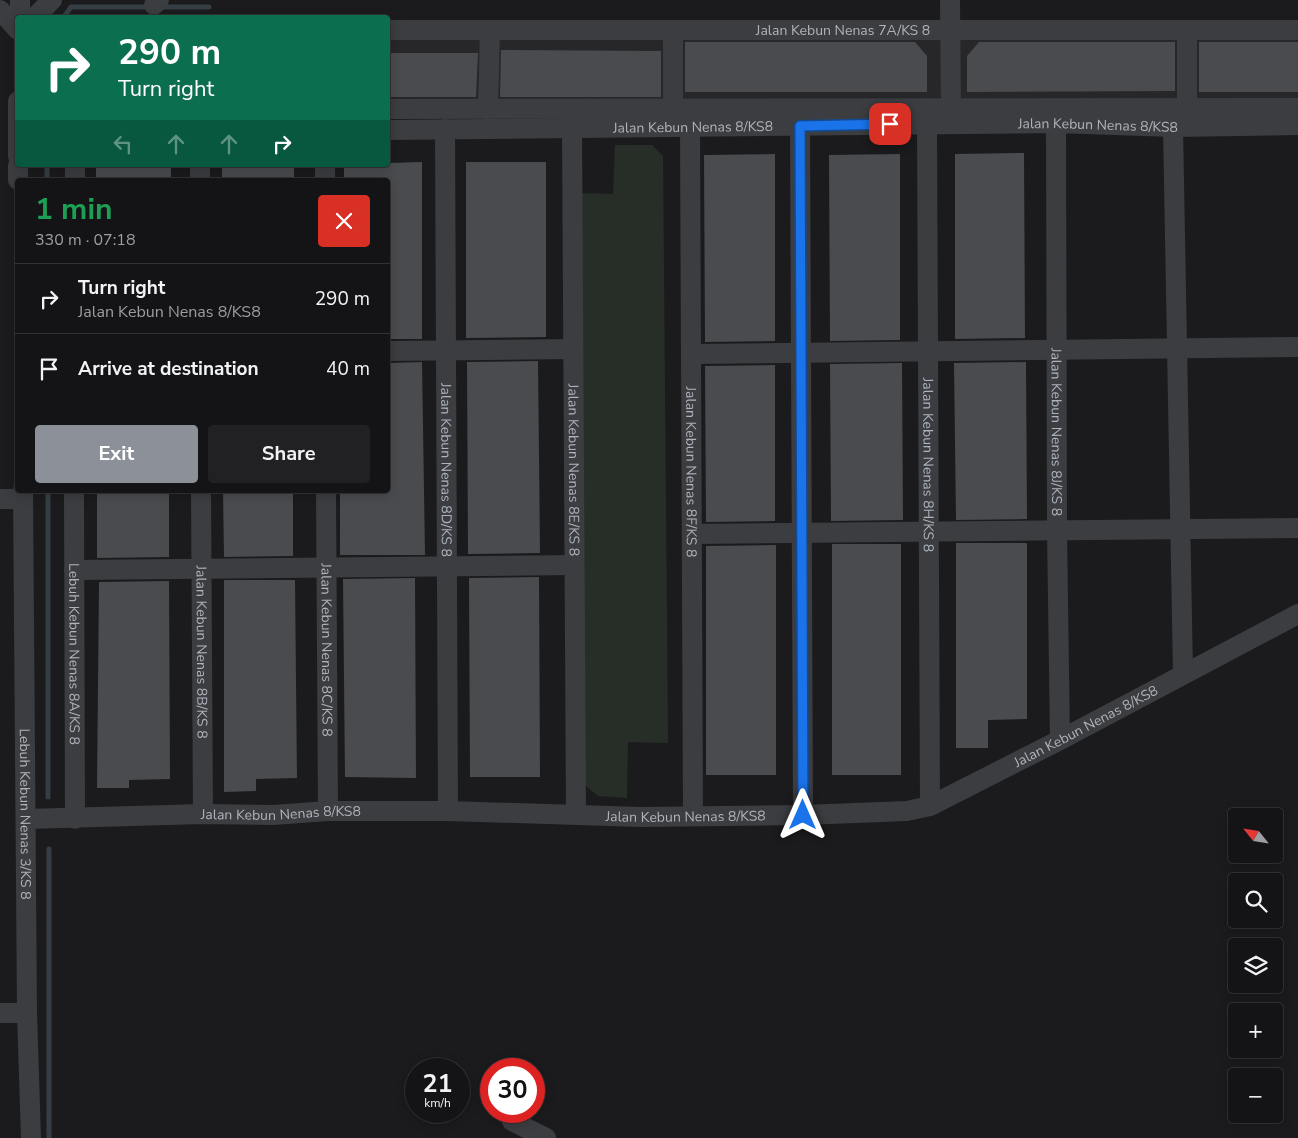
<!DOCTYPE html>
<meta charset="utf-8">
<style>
:root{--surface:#141416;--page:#212123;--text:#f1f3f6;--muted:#9d9ea1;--line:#333335;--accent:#8c9099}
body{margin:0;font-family:"Nunito Sans",sans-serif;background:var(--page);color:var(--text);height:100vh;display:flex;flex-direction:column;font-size:19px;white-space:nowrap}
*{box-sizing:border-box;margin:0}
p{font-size:16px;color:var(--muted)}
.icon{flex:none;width:28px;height:28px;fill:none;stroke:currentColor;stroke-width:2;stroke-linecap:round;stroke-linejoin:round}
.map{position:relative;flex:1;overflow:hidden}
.sheet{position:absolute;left:15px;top:178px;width:375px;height:315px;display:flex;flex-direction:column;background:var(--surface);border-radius:5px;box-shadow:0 2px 12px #0003,0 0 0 1px var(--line)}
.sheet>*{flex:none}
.banner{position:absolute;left:15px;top:15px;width:375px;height:152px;border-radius:5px;box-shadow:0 2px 12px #0003,0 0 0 1px var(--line);background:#0b6e4f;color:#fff;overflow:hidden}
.needle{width:32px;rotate:300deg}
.fabs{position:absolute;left:1228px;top:808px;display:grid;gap:10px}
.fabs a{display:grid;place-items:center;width:55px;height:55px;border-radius:5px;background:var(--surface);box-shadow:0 2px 12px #0003,0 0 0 1px var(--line);font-size:25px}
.speed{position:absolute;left:405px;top:1058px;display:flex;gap:10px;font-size:25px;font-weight:700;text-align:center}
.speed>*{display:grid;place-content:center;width:65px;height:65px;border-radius:50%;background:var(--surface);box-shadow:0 2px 12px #0003,0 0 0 1px var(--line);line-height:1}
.speed small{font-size:12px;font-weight:400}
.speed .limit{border:8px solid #d22;background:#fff;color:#111}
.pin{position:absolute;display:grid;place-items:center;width:42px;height:42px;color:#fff;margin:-21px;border-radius:10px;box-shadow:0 2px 8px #0006}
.me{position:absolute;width:55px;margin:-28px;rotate:0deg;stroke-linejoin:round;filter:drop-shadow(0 0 4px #0008)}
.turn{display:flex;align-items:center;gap:18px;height:105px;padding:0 20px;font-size:22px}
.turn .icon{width:65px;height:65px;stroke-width:2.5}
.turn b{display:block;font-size:35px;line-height:42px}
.lanes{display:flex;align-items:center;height:48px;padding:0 20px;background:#0003;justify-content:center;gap:25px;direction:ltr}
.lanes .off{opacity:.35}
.round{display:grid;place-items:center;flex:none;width:52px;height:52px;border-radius:5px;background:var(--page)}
.head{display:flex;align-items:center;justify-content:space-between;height:85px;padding:0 20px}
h1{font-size:30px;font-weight:700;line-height:38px;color:#1e9e55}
.primary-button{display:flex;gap:10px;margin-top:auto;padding:10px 20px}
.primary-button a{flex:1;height:58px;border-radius:5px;background:var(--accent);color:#fff;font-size:20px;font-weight:700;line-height:58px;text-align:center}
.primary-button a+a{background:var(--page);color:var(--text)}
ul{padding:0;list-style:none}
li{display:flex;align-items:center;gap:15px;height:70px;padding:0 20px;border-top:1px solid var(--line)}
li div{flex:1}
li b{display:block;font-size:19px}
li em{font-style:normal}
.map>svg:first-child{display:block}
</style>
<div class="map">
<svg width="1298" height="1138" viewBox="0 0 1298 1138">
<rect width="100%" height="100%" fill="#1b1b1d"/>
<polygon fill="#27272a" points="1298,35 1298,104 388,104 388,37"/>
<polygon fill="#272e28" points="615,145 652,145 663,156 668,743 628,742 627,798 598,796 585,785 580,193 613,194"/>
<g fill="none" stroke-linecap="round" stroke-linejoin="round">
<g stroke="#363e45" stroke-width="5">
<polyline points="159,7 209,7"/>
<polyline points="63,18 71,7 151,7"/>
<polyline points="47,165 47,180"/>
<polyline points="48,490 48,797"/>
<polyline points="49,849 49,1138"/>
</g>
</g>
<g fill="#4a4b4f">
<polygon points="685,42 915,42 927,56 927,92 685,92"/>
<polygon points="979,42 1175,42 1175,91 967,92 967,56"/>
<rect x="1199" y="42" width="99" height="50"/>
<polygon points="501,50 661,51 661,97 500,97"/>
<polygon points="388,53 478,53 476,97 388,97"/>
<polygon points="1024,153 1025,338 955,339 955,154"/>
<polygon points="775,154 775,341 705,342 704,155"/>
<polygon points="900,154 900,340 830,341 829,155"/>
<polygon points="422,162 422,339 388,339 388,180 344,180 344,165 388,165 388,163"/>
<polygon points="466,162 546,162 546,337 466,338"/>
<rect x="96" y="165" width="75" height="15"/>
<rect x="222" y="165" width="72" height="15"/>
<polygon points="538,361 540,553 468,554 467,362"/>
<polygon points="422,362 425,555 340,555 340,490 388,490 388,363"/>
<polygon points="1026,362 1027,519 956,520 954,363"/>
<polygon points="902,363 903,520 831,521 830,364"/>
<polygon points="775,365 775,521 706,522 705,366"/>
<polygon points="97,490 169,490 169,557 97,558"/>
<polygon points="223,490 293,490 293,556 224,557"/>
<polygon points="956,543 1026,543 1027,544 1027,719 988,720 988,748 956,748"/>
<rect x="832" y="544" width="69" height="231"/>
<polygon points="776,545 776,775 706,775 706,546"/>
<polygon points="539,577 540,777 470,777 469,578"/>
<polygon points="415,578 416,778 345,777 343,579"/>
<polygon points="224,580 295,580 297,778 256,779 256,791 224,792"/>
<polygon points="169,581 170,779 129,780 129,788 97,788 99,582"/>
</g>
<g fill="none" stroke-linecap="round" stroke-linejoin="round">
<g stroke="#3c3d41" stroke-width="20">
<polyline points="950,0 951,108"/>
<polyline points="154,5 159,0"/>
<polyline points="0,10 18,30"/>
<polyline points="20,18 20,0"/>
<polyline points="34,18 52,0"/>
<path id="s1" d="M388,30H1298"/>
<polyline points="1187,30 1187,108"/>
<polyline points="18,101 18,156"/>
<polyline points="673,108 673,31"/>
<polyline points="388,109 1298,108"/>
<polyline points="488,109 490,30"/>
<path id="s2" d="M1056,123L1057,530L1060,740"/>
<path id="s3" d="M927,124L930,806"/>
<polyline points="800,125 803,815"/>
<path id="s4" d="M690,127L693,816"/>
<polyline points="1173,127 1183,674"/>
<path id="s5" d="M572,128L576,814"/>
<path id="s6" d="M445,129L448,811"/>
<path id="s7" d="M388,130L1056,123L1173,127L1298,125"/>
<polyline points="18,165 18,180"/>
<polyline points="75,165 75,180"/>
<polyline points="200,165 200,180"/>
<polyline points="325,165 325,180"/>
<polyline points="388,351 573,349"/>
<polyline points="691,354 1298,347"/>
<path id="s8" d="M23,490L27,1013L31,1138"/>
<path id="s9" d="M74,490L75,819"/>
<path id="s10" d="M201,490L203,814"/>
<path id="s11" d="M326,490L328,811"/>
<polyline points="0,499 23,499"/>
<polyline points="692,534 1298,528"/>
<polyline points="74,570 574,565"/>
<path id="s12" d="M26,819L203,814L273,815L328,811H448L641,817L803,815L907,811L930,806L1060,740L1298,614"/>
<polyline points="0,1013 27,1013"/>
<polyline points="512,1121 546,1138"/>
</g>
</g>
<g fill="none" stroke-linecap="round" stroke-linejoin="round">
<g stroke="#114b97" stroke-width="12">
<polyline id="route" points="803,815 800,126 890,124"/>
</g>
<use href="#route" stroke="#1a73e8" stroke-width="9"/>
</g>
<g text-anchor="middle" stroke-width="4" stroke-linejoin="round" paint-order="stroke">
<g font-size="14" fill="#afb3bb" stroke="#161618">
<text dy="5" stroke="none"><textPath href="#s1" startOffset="455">Jalan Kebun Nenas 7A/KS 8</textPath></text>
<text dy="5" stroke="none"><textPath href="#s7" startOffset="710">Jalan Kebun Nenas 8/KS8</textPath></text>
<text dy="5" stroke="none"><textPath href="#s7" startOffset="305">Jalan Kebun Nenas 8/KS8</textPath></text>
<text dy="5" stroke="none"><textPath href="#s2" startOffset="309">Jalan Kebun Nenas 8J/KS 8</textPath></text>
<text dy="5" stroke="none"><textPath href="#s3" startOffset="341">Jalan Kebun Nenas 8H/KS 8</textPath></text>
<text dy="5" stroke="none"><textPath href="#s6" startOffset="341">Jalan Kebun Nenas 8D/KS 8</textPath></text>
<text dy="5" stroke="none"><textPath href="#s5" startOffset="342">Jalan Kebun Nenas 8E/KS 8</textPath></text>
<text dy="5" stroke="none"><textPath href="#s4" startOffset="345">Jalan Kebun Nenas 8F/KS 8</textPath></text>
<text dy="5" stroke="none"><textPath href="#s11" startOffset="160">Jalan Kebun Nenas 8C/KS 8</textPath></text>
<text dy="5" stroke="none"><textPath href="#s10" startOffset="162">Jalan Kebun Nenas 8B/KS 8</textPath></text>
<text dy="5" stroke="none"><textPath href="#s9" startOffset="164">Lebuh Kebun Nenas 8A/KS 8</textPath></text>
<text dy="5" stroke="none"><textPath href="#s12" startOffset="1080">Jalan Kebun Nenas 8/KS8</textPath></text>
<text dy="5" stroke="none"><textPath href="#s12" startOffset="255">Jalan Kebun Nenas 8/KS8</textPath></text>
<text dy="5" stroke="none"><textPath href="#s8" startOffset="324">Lebuh Kebun Nenas 3/KS 8</textPath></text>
<text dy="5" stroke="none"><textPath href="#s12" startOffset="660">Jalan Kebun Nenas 8/KS8</textPath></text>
</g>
</g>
</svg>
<div class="fabs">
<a><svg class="needle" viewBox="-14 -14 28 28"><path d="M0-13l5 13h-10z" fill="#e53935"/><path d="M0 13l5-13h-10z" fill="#9d9ea1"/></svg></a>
<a><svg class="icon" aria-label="search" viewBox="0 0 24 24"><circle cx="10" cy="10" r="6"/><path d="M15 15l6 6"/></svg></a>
<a><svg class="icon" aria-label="layers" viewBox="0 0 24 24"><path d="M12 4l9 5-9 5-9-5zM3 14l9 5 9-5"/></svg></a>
<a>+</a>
<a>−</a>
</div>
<div class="speed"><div>21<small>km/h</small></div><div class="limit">30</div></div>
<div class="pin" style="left:890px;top:124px;background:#d93025"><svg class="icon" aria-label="arrive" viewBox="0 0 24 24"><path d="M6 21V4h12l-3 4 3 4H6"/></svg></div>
<svg class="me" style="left:803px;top:815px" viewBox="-20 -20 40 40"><path d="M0-17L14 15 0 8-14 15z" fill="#1a73e8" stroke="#fff" stroke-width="4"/></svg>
<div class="banner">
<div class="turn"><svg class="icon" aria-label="right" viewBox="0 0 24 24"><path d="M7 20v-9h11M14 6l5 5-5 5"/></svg><div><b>290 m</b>Turn right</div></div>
<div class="lanes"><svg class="icon off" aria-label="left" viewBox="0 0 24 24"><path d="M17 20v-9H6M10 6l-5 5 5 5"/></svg><svg class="icon off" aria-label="ahead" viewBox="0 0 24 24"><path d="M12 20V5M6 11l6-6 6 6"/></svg><svg class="icon off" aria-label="ahead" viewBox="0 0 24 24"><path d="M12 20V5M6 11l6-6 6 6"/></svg><svg class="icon" aria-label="right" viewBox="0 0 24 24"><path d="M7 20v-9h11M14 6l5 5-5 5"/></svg></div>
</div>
<section class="sheet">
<div class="head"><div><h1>1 min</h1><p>330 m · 07:18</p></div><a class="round" style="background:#d93025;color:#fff"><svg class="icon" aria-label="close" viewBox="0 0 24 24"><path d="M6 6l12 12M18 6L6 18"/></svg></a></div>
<ul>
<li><svg class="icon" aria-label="right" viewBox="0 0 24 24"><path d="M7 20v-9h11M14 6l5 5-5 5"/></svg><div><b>Turn right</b><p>Jalan Kebun Nenas 8/KS8</p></div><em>290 m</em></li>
<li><svg class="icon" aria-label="arrive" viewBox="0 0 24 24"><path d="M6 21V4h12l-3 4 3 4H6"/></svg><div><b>Arrive at destination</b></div><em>40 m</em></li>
</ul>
<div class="primary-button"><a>Exit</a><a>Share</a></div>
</section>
</div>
